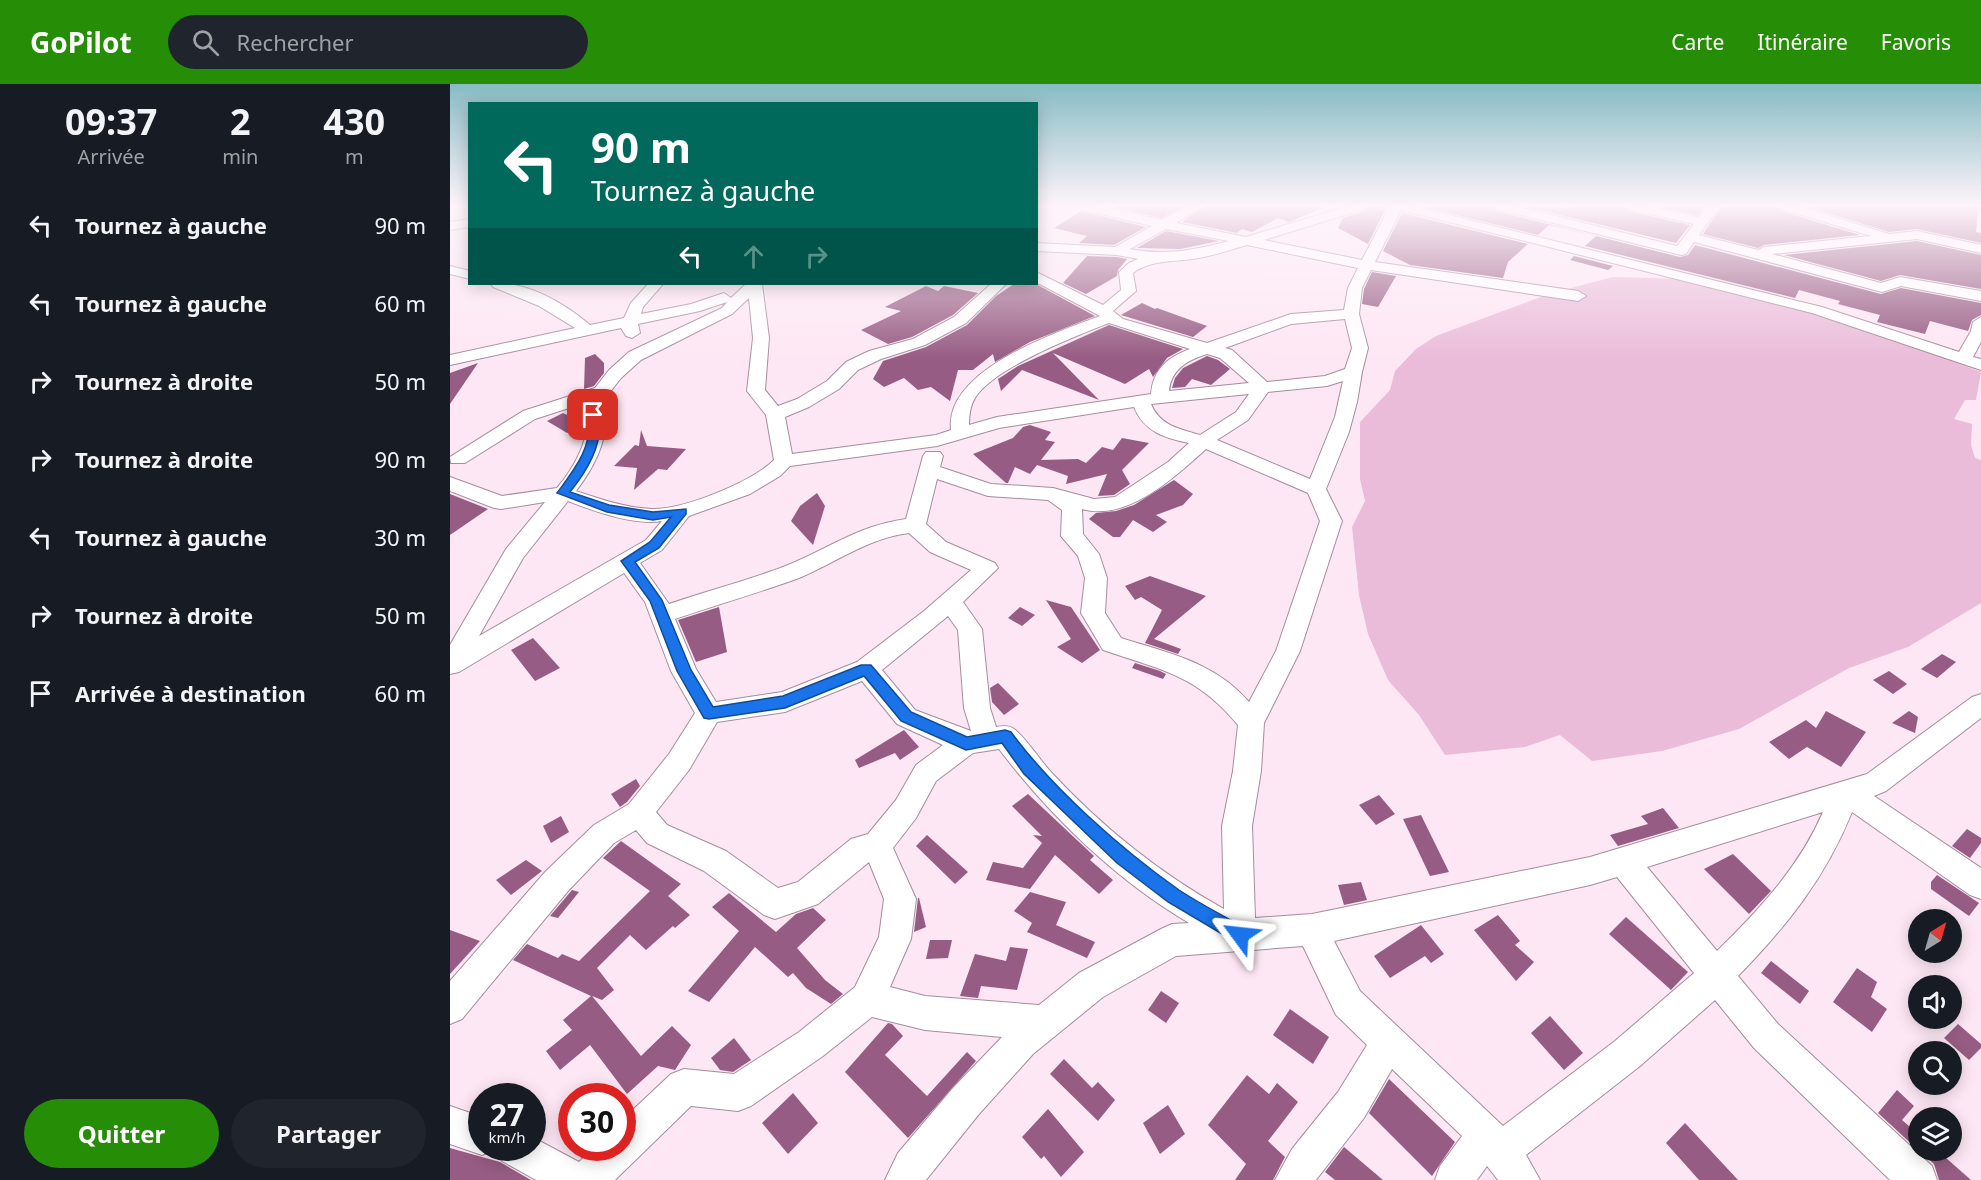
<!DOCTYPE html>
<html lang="fr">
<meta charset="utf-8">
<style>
:root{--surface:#171b24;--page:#20242c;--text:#f1f3f6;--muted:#9ea1a6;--accent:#268d07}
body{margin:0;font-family:"Noto Sans",sans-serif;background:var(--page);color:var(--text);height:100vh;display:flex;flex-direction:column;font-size:22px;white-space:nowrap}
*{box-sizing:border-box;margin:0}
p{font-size:20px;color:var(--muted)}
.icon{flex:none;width:33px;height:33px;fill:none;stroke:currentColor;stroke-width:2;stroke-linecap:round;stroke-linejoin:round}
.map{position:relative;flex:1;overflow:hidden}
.panel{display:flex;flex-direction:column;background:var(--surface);width:450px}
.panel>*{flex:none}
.guide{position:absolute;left:18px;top:18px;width:570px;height:183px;border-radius:0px;box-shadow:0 3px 15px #0003;background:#00695c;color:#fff;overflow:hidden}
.needle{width:39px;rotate:37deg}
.buttons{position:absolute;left:1458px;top:825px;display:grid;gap:12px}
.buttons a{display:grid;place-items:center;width:54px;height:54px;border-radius:50%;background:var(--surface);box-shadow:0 3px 15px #0003;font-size:30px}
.speed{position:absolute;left:18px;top:999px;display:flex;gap:12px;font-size:30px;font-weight:700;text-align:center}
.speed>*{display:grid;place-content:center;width:78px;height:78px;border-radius:50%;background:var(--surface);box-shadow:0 3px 15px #0003;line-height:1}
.speed small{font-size:15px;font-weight:400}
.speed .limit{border:9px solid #d22;background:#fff;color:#111}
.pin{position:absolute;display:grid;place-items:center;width:51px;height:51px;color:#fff;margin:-26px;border-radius:12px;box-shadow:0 3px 9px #0006}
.me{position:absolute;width:66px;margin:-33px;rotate:300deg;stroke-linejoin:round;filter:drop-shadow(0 0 4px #0008)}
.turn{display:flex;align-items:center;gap:21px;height:126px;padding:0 24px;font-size:27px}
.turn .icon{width:78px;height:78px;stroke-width:2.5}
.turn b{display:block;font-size:42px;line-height:51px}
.lanes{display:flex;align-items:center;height:57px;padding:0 24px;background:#0003;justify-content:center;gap:30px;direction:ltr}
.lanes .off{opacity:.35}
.eta{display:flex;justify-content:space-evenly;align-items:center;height:102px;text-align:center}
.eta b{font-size:36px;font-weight:700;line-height:42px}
.primary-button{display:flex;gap:12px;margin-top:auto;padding:12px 24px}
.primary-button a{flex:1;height:69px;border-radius:36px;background:var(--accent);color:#fff;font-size:24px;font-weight:700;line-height:69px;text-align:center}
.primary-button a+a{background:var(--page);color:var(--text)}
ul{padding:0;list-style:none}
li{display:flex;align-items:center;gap:18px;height:78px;padding:0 24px}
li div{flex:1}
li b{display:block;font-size:22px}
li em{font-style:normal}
header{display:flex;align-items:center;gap:36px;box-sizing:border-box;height:84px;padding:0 30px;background:var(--accent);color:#fff}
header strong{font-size:28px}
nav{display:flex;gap:33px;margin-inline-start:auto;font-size:21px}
.search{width:420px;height:54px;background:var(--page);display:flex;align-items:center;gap:15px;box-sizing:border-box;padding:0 21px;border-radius:33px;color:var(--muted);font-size:22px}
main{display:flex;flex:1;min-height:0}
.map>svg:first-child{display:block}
</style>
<header>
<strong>GoPilot</strong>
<div class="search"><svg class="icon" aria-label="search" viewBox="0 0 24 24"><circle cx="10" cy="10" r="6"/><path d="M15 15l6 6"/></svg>Rechercher</div>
<nav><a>Carte</a><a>Itinéraire</a><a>Favoris</a></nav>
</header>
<main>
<section class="panel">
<div class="eta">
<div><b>09:37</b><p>Arrivée</p></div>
<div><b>2</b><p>min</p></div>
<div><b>430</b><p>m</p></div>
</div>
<ul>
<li><svg class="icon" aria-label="left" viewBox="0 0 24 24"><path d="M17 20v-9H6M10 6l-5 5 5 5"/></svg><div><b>Tournez à gauche</b></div><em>90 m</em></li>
<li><svg class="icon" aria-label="left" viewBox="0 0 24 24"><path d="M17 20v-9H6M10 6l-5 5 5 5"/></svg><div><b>Tournez à gauche</b></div><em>60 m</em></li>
<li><svg class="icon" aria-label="right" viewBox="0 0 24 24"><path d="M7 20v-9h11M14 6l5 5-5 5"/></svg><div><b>Tournez à droite</b></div><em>50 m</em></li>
<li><svg class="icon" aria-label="right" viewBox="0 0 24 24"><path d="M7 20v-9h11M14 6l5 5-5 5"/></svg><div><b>Tournez à droite</b></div><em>90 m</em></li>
<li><svg class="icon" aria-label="left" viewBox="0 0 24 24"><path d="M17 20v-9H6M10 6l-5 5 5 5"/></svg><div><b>Tournez à gauche</b></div><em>30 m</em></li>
<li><svg class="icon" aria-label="right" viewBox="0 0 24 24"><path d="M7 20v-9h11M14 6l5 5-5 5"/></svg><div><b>Tournez à droite</b></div><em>50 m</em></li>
<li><svg class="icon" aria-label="arrive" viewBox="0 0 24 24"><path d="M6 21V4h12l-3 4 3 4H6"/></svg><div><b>Arrivée à destination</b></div><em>60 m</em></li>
</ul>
<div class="primary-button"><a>Quitter</a><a>Partager</a></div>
</section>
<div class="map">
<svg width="1531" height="1096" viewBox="0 0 1531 1096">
<rect width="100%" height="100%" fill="#fde7f4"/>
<path fill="#eabcd9" d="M1163,193C1187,194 1214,193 1237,197C1338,218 1435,251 1531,288L1526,316H1515L1504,335L1522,340L1521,361L1525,374L1531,376V519L1458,563L1399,584L1289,645L1212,667L1142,677L1110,651L1075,663L995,671L969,631L938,596L918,550L909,511L902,443L915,417L910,395V338L940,306L945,287L966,265L986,252L1099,210Z"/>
<g fill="#975c83">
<polygon points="659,122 734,122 712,134"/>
<polygon points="755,122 878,122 839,138 828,134 802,148 792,145 787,149 732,138"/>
<polygon points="918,122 934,122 935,126 918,160 888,144 893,134 915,127"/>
<polygon points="970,122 1043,122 1046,127 1230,173 1238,171 1245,161 1431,210 1451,204 1531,219 1531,231 1522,236 1518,247 1480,237 1475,250 1427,238 1430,231 1388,220 1390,217 1349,206 1345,214 1135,162 1146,152 1099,141 1088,151"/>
<polygon points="1073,122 1119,124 1121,122 1175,122 1178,127 1240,141 1226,159"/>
<polygon points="1207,122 1255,122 1248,131"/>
<polygon points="1272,122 1328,122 1331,127 1410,151 1314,161 1308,164 1253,150"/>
<polygon points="1355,122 1529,122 1526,148 1531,149 1531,159 1467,145 1439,148"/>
<polygon points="631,127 696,143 664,161 629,159 637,152 604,144"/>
<polygon points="952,129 1078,160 1058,178 1053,194 960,181 933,167"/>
<polygon points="716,147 769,157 730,165 687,164"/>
<polygon points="1467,157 1531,171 1531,205 1450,191 1431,197 1334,171"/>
<polygon points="637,172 667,173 677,175 668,186 667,192 636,210 613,199"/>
<polygon points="1124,172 1163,182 1158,186 1120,176"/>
<polygon points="922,188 946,192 928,223 912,220 914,205"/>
<polygon points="564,200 586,200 645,232 580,258 545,278 543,270 523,286 508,286 500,317 481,303 468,306 454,294 434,303 423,295 433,277 476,263 517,241 546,212"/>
<polygon points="476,202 488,207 494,202 528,209 503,231 462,253 438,260 411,246 451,227 435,223"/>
<polygon points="692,219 705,225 707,224 757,242 743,253 671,231"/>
<polygon points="659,241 733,265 717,274 703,293 699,285 675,300 603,269 649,316 572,286 551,307 548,295 568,282"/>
<polygon points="145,270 154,279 154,289 144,302 134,305 135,274"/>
<polygon points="757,272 768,276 780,285 761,301 742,295 735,303 722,304 725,294 733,284"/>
<polygon points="28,279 0,320 0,289"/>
<polygon points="113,329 133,339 133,340 117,349 97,337"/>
<polygon points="580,341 601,348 595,356 605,358 591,376 628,375 636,379 652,363 663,366 672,354 699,359 672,386 680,400 664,411 648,412 657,390 616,400 618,392 587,381 580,390 565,383 558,399 556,399 523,370 563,354 573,343"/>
<polygon points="191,346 197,362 236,365 217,386 208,385 184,406 187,384 164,382 185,361 189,362"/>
<polygon points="724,396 743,410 733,421 706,431 717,438 703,448 683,436 670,453 663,453 639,435 646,429 666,427 684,421"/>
<polygon points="367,409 375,422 363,461 341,437 350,422"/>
<polygon points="0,410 38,425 0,451"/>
<polygon points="700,492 756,512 704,555 731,565 728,570 695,559 712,526 691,513 685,516 675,502"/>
<polygon points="596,516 621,523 650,566 632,579 607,563 621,555"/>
<polygon points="269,523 277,568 246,578 228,536"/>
<polygon points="570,523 585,531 572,542 558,534"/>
<polygon points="83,554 110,584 85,597 61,566"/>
<polygon points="1492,570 1506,578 1487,594 1471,585"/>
<polygon points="685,579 710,587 716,590 713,595 682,584"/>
<polygon points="1439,587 1457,600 1443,610 1423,596"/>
<polygon points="548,599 569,620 554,631 542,618 540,604"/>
<polygon points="1376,627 1416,648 1391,683 1357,663 1339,675 1319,658 1356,636 1366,644"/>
<polygon points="1459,627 1468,633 1465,649 1442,639"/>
<polygon points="454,646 469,663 450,676 445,669 409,684 405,676"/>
<polygon points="186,695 190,702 177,718 170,723 161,710"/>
<polygon points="578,710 644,772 640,776 663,796 649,810 605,771 580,805 536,796 543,778 573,784 592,759 583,751 592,752 562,722"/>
<polygon points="929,711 945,730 926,741 909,721"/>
<polygon points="1213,724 1229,744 1168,762 1160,751 1198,740 1191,732"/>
<polygon points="971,731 999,788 980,792 953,735"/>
<polygon points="111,732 119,748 101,759 93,742"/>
<polygon points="1517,745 1531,754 1531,759 1520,774 1502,762"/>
<polygon points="477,751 518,788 505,800 466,762"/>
<polygon points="171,757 231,800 218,812 240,831 225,844 223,842 196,866 180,851 147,884 164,906 152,916 142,912 191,972 222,942 241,961 225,986 208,982 177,1010 140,961 110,986 96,967 122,946 113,936 141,912 63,876 77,860 108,874 112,870 129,877 200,807 153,774"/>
<polygon points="1283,770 1321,807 1299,830 1254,785"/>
<polygon points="76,776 92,787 61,811 46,796"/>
<polygon points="1487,791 1529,819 1519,832 1481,805 1481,798"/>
<polygon points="911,798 917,816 894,821 888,801"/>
<polygon points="122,806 129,808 108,834 100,832"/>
<polygon points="580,808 616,818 606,841 645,858 637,874 577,848 582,839 564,827"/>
<polygon points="279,809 326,848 346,830 363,824 376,836 347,864 375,896 393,910 381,920 356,904 343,889 338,893 305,863 259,918 238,907 289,847 262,823"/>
<polygon points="468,814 469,814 476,843 464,848"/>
<polygon points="1048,831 1070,857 1065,861 1084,878 1066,897 1024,846"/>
<polygon points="1176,833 1238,888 1221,906 1159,850"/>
<polygon points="971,841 994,870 981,879 975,872 940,894 924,872"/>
<polygon points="0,846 30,857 0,890"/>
<polygon points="480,856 502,856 498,874 476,875"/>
<polygon points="560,863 578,865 567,906 531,902 528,914 510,912 525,870 556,877"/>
<polygon points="1321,877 1359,907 1350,920 1311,889"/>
<polygon points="1407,884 1427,898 1421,913 1437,925 1422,948 1383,918"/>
<polygon points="711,907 729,919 716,939 698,926"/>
<polygon points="840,925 879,953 863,980 823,951"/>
<polygon points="1100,932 1133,969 1114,986 1081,949"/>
<polygon points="438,939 442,940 453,952 435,971 477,1012 517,968 526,977 458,1054 395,988"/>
<polygon points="1508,940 1531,960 1531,964 1519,976 1494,954"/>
<polygon points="284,954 301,976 283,988 270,986 261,974"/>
<polygon points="614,975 642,1004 648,998 665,1016 648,1037 600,990"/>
<polygon points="797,991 819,1010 827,999 848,1018 818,1057 835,1073 823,1096 785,1096 796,1080 758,1041"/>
<polygon points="939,995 1005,1058 982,1092 919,1029"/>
<polygon points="1447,1006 1464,1022 1452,1036 1468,1050 1468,1066 1428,1029"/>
<polygon points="343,1009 368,1039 338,1070 312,1039"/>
<polygon points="718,1021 735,1050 710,1070 693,1039"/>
<polygon points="598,1025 634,1068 611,1093 594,1072 591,1075 572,1053"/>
<polygon points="1235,1039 1288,1096 1249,1096 1216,1059"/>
<polygon points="894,1063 933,1096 885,1096 875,1088"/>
<polygon points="0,1064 50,1078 81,1096 0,1096"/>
<polygon points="1469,1066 1487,1066 1521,1096 1489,1096 1484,1080"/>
</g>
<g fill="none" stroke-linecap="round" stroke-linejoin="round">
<g stroke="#a58d9c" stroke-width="2">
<g id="minor">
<path d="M629,122H650L712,136L738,122H753L726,139L796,153L898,122H916L914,125L814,156L912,176L938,126L936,122H962L1372,223L1509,268L1521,247L1523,238L1531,233V258L1523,273L1531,275V286L1362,229L951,126L925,178L1128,207L1136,212L1128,217L921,186L912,204L909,230L918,264L912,288L907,318L899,348L876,405L892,437L850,567L814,639L811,687L802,742L805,834L862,830L1140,773L1417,690L1522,613L1531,610V634L1436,707L1424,712L1531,784V815L1520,811L1402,728C1376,793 1337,842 1288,892L1328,940L1482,1082L1487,1096H1440L1304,964L1265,916L1190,982L1076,1071L1090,1096H1048L1037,1082L1027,1096H985L990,1082L1012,1052L942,985L914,1034L866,1096H825L842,1065L888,1008L917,961L886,931L853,862L726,872L653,913L583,970L529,1030L476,1096H435L448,1069L503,1004L552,953L475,946L422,933L373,972L301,1022L288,1027L241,1022L165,1096H86L52,1077L46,1064H82V1053L129,1078L144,1064H172V1036L221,990L234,985L284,990L349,948L405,903L429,853L434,815L419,778L368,820L325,835L314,831L254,787L197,759L186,746L164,759L118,807L12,935L0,940V897L96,787L144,741L179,720L219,670L245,629L221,587L195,518L174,489L9,588L0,590V561L56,465L95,418L51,425L44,424L0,407V393L52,412L107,404C120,389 143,354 134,333C133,329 128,325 125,322L85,335L15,379H1L0,373L73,327L145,304L159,286L179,268L272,224L277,218L250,227L188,240L190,249L182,254L176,252L171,244L0,281V271L125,244L89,222L43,203L41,200C75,196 114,219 140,241L174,234L181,219L198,200H213L193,223L191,230L241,220L274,209L281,214L296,200H312L319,254L315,306L328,322L347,315L377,297L396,278L419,267L463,255L504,233L541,200H556L516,239L475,261L431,275L408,286L389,305L359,323L335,333L342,370L486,351L501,346C494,286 605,249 650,232L586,198V188L653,221L671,206L669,188L679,179L688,175L667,171L586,167V159L665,163L702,142L631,125ZM716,145L779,157C745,166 715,172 680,165ZM797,161L908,184L898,204L894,226L841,230L757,259L673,235L663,227L686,207L683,189C701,176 721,178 742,175C760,173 779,166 797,161ZM299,214L303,254L297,307L316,331L324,376C302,398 233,426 202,425C176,424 150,415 126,407C140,389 161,355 152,332C150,326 144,322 140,317L157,312L171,294L191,276L282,230ZM895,235L902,264L895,285L875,292L817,298L782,266L775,264L841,240ZM659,239L740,265C718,273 703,285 701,310L547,333L519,341C519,332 520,322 525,314C543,284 626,252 659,239ZM757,270L770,274L799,299L719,307C721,285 738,276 757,270ZM893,297L885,333L860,395L767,356L798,336L818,308L877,302ZM799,310L786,328L750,351C730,345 710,342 701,320ZM684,323C694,348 715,354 739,359L718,378L665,413L644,415L603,404L541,400L490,383L493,372L490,368H476L473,372L456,435C406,442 377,466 333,483C296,497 257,507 219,520L190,479L212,466L239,432L300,410L330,392L340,382L487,362L549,344ZM756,365L858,409L870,437L826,567L799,618C765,578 718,569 671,554L655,529L657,494L649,470L633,450L632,425C677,438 725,393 756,365ZM487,395L538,412L598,416L612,426L611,452L628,472L635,494L631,529L653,566C712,586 747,591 788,641L783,687L772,742L774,825C709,789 650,741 600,687C591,677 574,652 564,645C559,641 552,642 546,643L540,624L532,545L513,518L548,484L545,479L496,458L476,440ZM118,417C144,427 184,442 212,437L196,456L29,552L73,474ZM459,449L480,468L521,486L474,527L407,578L332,608L266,618L246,585L225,535C266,521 308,509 349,494C387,478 418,454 459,449ZM498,532L508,546L514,624L521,647L465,626L432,586ZM412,597L447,640L493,661L466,681L446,716L418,750L401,755L348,798L328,804L276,767L217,741L206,728L239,686L267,638L335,628ZM549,665C600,732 666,796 739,839L722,840L711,845L629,889L589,921L475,912L440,903L461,855L466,815L443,764L466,734L486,697L523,669ZM1373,728C1350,782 1309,826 1267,867L1197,783ZM1167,793L1244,889L1165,957L1053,1042L910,907L884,857L1140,801Z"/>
<polygon points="1045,122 1065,122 1227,162 1244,140 1179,125 1177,122 1198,122 1249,133 1258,122 1270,122 1249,151 1308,166 1314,163 1421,152 1332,125 1330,122 1348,122 1439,150 1467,147 1531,161 1531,169 1467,155 1322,170 1431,199 1450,193 1531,207 1531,217 1451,202 1432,208 1244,158 1236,170 1231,171 1047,125"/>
<polygon points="20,135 20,143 0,146 0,138"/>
<polygon points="0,182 20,187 20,195 0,190"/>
<polygon points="0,1022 32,1033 32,1064 46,1064 45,1065 32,1071 0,1060"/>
</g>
</g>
<use href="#minor" fill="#fff" fill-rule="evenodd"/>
</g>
<linearGradient id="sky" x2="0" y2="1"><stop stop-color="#87bbc4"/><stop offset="0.44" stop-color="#fef4fa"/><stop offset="1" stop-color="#fef4fa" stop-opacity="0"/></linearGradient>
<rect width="1531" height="275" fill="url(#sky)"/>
<path fill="#1a73e8" stroke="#114b97" stroke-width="1.5" d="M143,328L148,331C155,359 137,387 120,408L159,421L203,428L236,425V430L209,464L185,478L212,516L241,586L263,623L333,612L411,581H421L461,628L517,653L555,646L561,648C603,705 671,765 729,806C750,820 774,832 797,845L799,851L797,857L790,860L784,857L718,818L667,779L574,690L552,659L516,666L451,637L414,592L335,624L259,635L254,634L227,587L200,517L171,477L200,458L221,433L203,436L157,428L107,409C124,386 144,362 138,331Z"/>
</svg>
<div class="buttons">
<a><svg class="needle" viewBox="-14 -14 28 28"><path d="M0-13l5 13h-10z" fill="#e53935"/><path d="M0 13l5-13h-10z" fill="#9ea1a6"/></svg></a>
<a><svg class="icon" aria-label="sound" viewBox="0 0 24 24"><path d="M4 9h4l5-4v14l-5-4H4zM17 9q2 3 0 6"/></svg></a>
<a><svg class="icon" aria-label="search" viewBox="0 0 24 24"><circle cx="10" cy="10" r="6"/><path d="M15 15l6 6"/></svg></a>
<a><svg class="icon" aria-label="layers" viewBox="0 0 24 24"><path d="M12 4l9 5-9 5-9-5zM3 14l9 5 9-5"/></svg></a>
</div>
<div class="speed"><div>27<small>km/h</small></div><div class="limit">30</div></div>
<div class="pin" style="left:143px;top:331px;background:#d93025"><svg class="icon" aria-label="arrive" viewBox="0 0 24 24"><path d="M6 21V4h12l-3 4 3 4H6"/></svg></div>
<svg class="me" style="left:790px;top:851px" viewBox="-20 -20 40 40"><path d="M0-17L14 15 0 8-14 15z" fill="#1a73e8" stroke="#fff" stroke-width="4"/></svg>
<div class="guide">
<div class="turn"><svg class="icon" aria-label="left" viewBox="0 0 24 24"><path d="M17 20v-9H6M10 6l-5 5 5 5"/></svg><div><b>90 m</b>Tournez à gauche</div></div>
<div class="lanes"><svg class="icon" aria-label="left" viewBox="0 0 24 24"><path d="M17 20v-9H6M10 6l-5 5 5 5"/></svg><svg class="icon off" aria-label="ahead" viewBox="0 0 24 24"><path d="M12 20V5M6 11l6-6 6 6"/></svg><svg class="icon off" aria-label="right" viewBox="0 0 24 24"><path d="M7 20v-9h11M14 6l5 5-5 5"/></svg></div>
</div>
</div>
</main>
